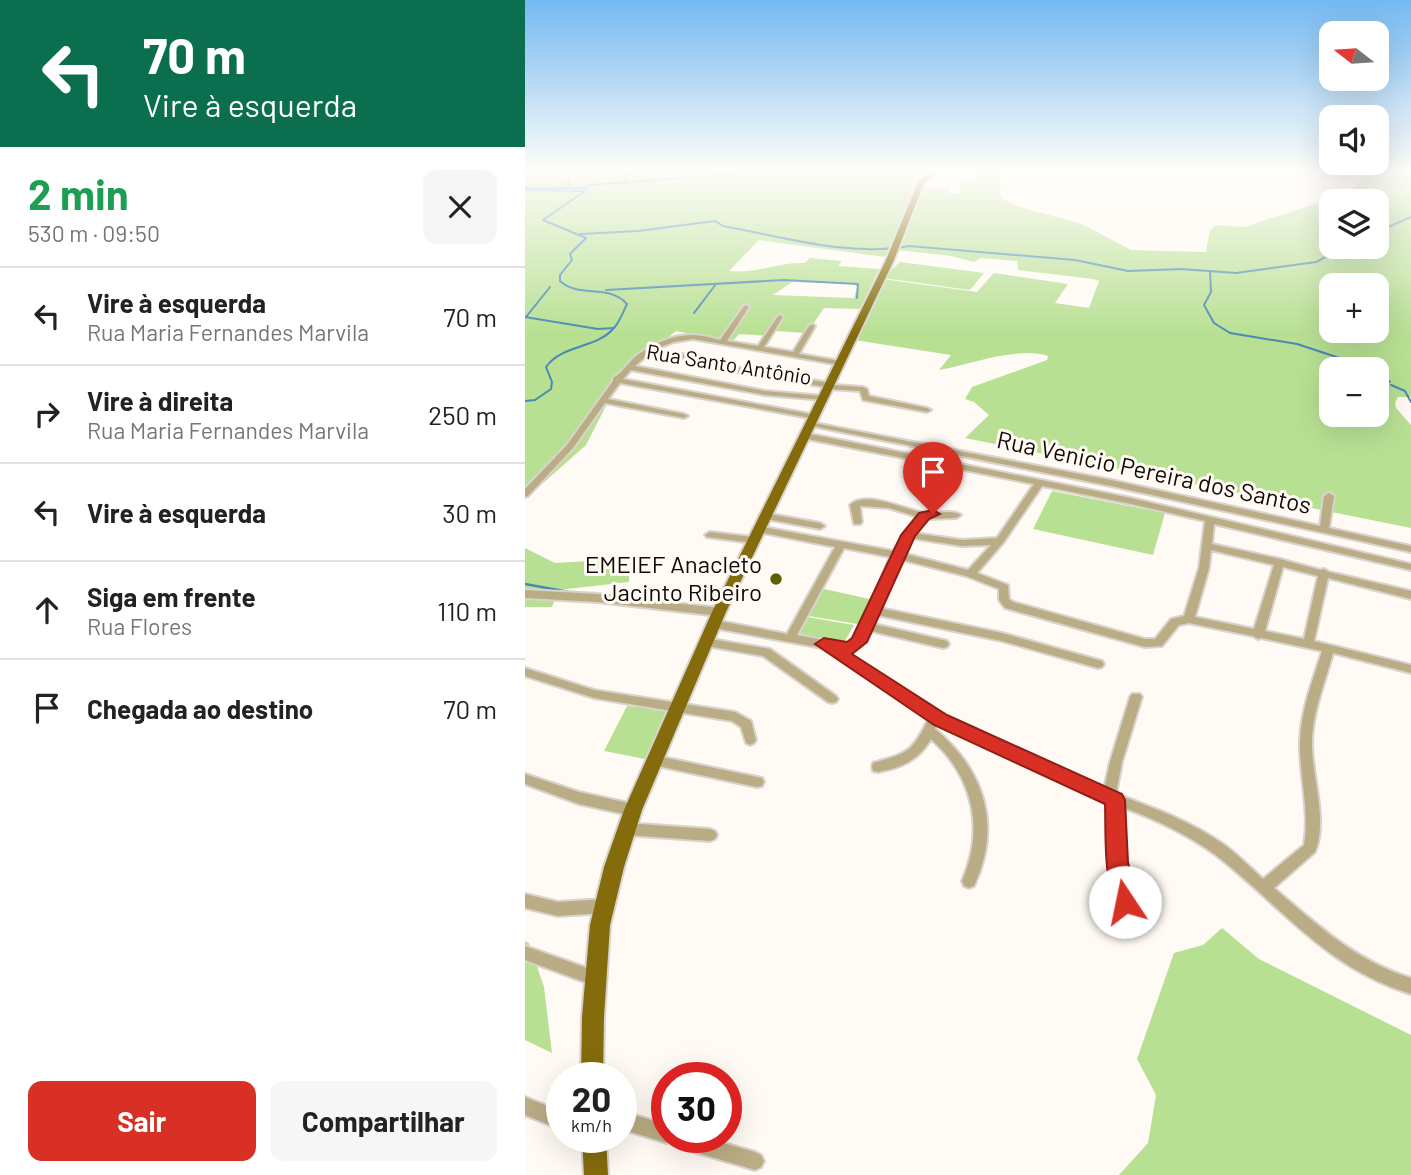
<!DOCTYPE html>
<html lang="pt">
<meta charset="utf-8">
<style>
:root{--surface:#fff;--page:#f6f6f6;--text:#222;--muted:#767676;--line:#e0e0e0;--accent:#d93025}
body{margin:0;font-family:Barlow,sans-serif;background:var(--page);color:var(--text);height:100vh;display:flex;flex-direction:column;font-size:26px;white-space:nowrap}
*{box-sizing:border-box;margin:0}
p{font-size:23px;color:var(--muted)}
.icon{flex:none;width:38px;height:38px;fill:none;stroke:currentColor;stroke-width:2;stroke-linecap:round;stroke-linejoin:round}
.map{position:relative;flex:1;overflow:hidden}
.sheet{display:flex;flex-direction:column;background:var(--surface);width:525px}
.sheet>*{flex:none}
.hud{background:#0b6e4f;color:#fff;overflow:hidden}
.needle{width:46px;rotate:287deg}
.fabs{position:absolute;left:794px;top:21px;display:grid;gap:14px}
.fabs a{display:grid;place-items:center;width:70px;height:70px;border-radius:14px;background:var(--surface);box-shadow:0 7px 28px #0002;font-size:35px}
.speed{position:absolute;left:21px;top:1062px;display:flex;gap:14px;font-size:35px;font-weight:700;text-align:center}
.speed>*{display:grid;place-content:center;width:91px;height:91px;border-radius:50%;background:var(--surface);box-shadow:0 7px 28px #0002;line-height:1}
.speed small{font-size:18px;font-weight:400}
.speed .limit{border:10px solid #d22;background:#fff;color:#111}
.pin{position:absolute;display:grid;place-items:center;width:60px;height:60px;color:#fff;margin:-72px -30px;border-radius:50% 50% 50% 0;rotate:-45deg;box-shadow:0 0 7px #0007}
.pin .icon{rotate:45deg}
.me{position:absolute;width:77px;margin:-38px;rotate:349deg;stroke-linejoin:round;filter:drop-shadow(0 0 5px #0008)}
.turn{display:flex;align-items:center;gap:24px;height:147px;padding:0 28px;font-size:32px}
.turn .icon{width:91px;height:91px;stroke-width:2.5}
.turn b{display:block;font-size:49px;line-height:60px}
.round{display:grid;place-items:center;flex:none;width:74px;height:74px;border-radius:14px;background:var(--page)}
.head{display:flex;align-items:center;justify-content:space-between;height:119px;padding:0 28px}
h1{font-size:42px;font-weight:700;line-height:52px;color:#1e9e55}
.action{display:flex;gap:14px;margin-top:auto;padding:14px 28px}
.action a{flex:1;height:80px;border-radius:14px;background:var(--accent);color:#fff;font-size:28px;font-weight:700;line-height:80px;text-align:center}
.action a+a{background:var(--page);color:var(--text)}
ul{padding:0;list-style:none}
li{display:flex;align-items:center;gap:21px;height:98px;padding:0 28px;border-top:2px solid var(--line)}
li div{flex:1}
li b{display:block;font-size:26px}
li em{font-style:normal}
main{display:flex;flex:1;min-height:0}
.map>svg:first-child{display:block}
</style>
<main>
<section class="sheet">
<div class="hud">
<div class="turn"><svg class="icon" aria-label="left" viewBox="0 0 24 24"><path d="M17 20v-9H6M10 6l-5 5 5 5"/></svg><div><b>70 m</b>Vire à esquerda</div></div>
</div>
<div class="head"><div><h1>2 min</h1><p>530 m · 09:50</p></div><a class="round"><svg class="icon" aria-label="close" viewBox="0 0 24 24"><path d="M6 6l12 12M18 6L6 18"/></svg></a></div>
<ul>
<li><svg class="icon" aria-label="left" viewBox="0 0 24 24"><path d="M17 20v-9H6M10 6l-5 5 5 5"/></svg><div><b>Vire à esquerda</b><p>Rua Maria Fernandes Marvila</p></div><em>70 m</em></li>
<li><svg class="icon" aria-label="right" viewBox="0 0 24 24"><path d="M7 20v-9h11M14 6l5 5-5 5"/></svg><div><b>Vire à direita</b><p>Rua Maria Fernandes Marvila</p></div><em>250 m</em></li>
<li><svg class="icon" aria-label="left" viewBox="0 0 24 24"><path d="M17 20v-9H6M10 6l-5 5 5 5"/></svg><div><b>Vire à esquerda</b></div><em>30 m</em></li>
<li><svg class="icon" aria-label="ahead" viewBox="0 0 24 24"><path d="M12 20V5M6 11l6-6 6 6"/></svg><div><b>Siga em frente</b><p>Rua Flores</p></div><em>110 m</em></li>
<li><svg class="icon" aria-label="arrive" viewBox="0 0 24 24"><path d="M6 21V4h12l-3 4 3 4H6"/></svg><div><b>Chegada ao destino</b></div><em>70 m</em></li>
</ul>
<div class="action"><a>Sair</a><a>Compartilhar</a></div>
</section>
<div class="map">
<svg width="886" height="1175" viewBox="0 0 886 1175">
<rect width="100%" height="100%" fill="#fffaf4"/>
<g fill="#b8e093" fill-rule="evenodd">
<path d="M0,169H390L395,177L360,257L234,240L204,271C233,274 251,262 280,263L285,258L317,261L313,266L354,269L335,309L299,308L282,333L250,331L245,336L214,334L207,342L151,331L86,384L84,400L61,445L0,499ZM267,282L329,284L332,287L329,298L248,295Z"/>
<path d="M465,169H483L475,178L476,198L495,207L557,224L606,250L681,252L685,230L691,225L719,227L823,193L843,173L842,169H886V397H873L870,403L871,408L886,425V528L440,438L464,415L449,402L440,399L447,387L522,360L523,356C492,346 447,364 414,370L426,355L329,340L357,279L452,292L469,273L543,284L530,303L564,308L574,281L568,279L493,270L492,261L455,258L449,262L426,256L371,250L396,186L420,189L424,185V193L434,194L436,180L446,181L451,172L463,173ZM807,201H852V247H807ZM807,285H852V331H807ZM807,369H852V415H807Z"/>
<polygon points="375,262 459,273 445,290 358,278"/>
<polygon points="527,491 640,513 628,555 508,529"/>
<polygon points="0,548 30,563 104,559 104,582 33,590 27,607 0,607"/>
<polygon points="299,589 349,600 339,621 332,624 284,616"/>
<polygon points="282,617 329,625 317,646 272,637"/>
<polygon points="102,706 142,709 120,759 79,751"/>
<polygon points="697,928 734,959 886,1035 886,1175 594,1175 623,1143 631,1095 612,1059 649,953 678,945"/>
<polygon points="0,941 4,943 19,987 27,1053 0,1040"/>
</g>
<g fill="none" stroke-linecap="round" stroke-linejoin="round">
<g stroke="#4a89b3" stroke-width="2">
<polyline points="92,169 98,175 100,183"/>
<polyline points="49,171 72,169"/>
<polyline points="98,175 123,169"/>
<polyline points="0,188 59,188 64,185 281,169"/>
<polyline points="43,188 45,169"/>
<polyline points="0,190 58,191"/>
<path d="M55,234L113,231L190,221L198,226C259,237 322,257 384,246L550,260L603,271L656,269L711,273L791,262L812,251L831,253L845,247"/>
<polyline points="852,236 857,230 886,217"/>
<polyline points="685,271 686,292 679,305 689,323 705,333 772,344 848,369"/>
<polyline points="81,290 259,280 333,284 332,298"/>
<polyline points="169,313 191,284"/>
<polyline points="0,317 73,329 89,328"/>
<polyline points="1,317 25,287"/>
<polyline points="852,372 865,382"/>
<polyline points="866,385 880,391 886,402"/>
<path d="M0,401L10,400L26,389L27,382L21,367C38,344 70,349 88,329C95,322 98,312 102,304C83,283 55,299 35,281V275L47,260L45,254L61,238L18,220L63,189L59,188"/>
</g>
<polyline stroke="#4a89b3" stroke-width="2.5" points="0,584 44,592"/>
<g stroke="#d9d3cd" stroke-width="4">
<g id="minor">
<path d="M221,305L224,307L202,341L233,346L253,316L255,315L258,317L239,347L268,352L284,326L287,324L290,326L274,354L315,361L319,363L315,365L168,339L149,342L131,349L178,358L202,366L305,383L309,385L338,387L342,389L344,396L402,408L406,410L402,412L338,400L335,391L304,389L300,387L201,370L176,362L126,352L110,366L240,391L299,396L303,398L299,400L240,395L106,370L98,379L290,415L294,417L290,419L95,383L83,399L159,414L163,416L159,418L80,403L48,448L3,496L0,497V489L42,445L88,381V378C97,373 103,363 111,356C127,344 147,335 168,335C177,335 187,338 195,340L219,306Z"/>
<polygon points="284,422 586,480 795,526 799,496 804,493 809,496 804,528 886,546 886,552 586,486 287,426 283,424"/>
<path d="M280,433L606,498L886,564V570L689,524L687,544L755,559L795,570L799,569L804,572L886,591V599L803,578L789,641L886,665V673L808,653C800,683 787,712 787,744C787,777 803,821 790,852L749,888C791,924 832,962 886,978V994C801,968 758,908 692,856C664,835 630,819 597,807L600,862L611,922L609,927L604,929L599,927L586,862L583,802L411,724L410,729C460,771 477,826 449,886L444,888L439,886L437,881C460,829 448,776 406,739C394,760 376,768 353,772L348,771L347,767L348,763C381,753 386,754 402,722L406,720L297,648L189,628L184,624L189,620L262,634L310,547L233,532L230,531L228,529L230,527L233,526L368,551L380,533L393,517L364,508L335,506L337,522L335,524H329L325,505C342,489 383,512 402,513C413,514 427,509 436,515L431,518L402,519L389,533L437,540L472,538L509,484L277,438L276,436ZM517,486L606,504L680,521L674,568L659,616L646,619L630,639H620L488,602L484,599L483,585L452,573L478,543ZM386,538L437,546L466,545L443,570L377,553ZM319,548L365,557L332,636L326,643L319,644L272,635ZM686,550L749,565L729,629L670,617L684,568ZM374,559L441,576L474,589V600L480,608L620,647L637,646L654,625L664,623L728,636L733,639L736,638L797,651C788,680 776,710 775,741C774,776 785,810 779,845L738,879C726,868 714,856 701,846C668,822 629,808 591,794L597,762L617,697L615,694H607L605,697L585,762L579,789L419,717L320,652C334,650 340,644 346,631L418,648L422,647L424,644L422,641L418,640L349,624L352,615L477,641L573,668L577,667L579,664L577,661L477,633L355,608ZM758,567L793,576L779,639L740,631Z"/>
<polygon points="239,513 295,523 300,526 295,529 236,518 234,516 236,514"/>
<polygon points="185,532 228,537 233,540 228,543 182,537 180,535"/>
<polygon points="0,590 73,594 194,608 199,612 194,616 73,602 0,598"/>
<polygon points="180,638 245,649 311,696 313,699 311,702 307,703 303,702 238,656 176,645 174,642 176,639"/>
<polygon points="0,668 69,690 210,712 226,721 231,740 229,743 225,745 221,743 216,727 207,721 69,698 0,676"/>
<polygon points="128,755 232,777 237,778 239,782 237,786 232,787 128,765 123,764 122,760 123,756"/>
<polygon points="0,774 54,792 108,804 113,806 115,810 113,814 108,816 54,804 0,784"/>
<polygon points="101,823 185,829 190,831 192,835 190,839 185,841 101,835 96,833 94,829 96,825"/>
<polygon points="0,894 33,902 79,899 84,901 86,906 84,911 79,913 33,916 0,908"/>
<polygon points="0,946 76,973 78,978 76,983 70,986 0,960"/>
<polygon points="0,1097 37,1112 37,1130 0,1115"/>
<polygon points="96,1111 142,1125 142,1138 181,1138 230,1152 236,1155 239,1161 236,1167 230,1170 153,1147 147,1144 145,1141 142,1143 96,1129"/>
</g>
</g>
<g stroke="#d9d3cd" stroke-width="4">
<g id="major">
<polygon points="409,169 416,169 399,183 369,260 201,612 117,810 99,867 85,925 79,1017 78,1078 56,1078 57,1017 65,925 79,867 99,810 187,612 361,260 393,182"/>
<polygon points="57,1138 81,1138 83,1175 59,1175"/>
</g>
</g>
<use href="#minor" fill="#baad85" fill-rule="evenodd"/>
<use href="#major" fill="#846c0c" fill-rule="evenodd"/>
</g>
<linearGradient id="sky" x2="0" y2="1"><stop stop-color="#73b9f1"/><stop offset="0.51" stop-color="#fffdfa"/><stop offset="1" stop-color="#fffdfa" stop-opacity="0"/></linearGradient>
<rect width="886" height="334" fill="url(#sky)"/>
<path fill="#d93025" stroke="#8d1f18" stroke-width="2" d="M408,510L415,514L404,519L390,536L342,642L327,654L422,715L597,794L600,800L603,862L612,902L608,909L600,912L593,909C578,878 581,838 580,804L409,725L290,644L299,638L322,642L327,638L376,535L394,513Z"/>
<circle fill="#5b6301" stroke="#fffaf4" stroke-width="2.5" cx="251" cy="579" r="7"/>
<g text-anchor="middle" stroke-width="6" stroke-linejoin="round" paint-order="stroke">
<g font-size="21" fill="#110903" stroke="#fffaf4">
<text transform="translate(204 365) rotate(9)" y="7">Rua Santo Antônio</text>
</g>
<g font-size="24" fill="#110903" stroke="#fffaf4">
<text transform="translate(629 473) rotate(12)" y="8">Rua Venicio Pereira dos Santos</text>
</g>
<g font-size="24" fill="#110903" stroke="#fffaf4" text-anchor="end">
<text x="237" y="573">EMEIEF Anacleto<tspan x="237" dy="28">Jacinto Ribeiro</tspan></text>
</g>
</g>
</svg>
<div class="fabs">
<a><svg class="needle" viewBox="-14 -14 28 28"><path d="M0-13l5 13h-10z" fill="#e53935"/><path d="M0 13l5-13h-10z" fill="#767676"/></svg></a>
<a><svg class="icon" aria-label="sound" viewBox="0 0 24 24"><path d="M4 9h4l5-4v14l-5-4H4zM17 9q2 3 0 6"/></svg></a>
<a><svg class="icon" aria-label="layers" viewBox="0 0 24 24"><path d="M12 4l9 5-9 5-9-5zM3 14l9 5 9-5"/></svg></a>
<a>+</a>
<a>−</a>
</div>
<div class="speed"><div>20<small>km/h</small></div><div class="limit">30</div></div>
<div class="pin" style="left:408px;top:514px;background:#d93025"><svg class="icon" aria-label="arrive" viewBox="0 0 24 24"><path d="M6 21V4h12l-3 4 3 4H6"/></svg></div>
<svg class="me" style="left:600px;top:902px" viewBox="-20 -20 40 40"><circle r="19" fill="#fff"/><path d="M0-13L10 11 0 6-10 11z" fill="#d93025"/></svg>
</div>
</main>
